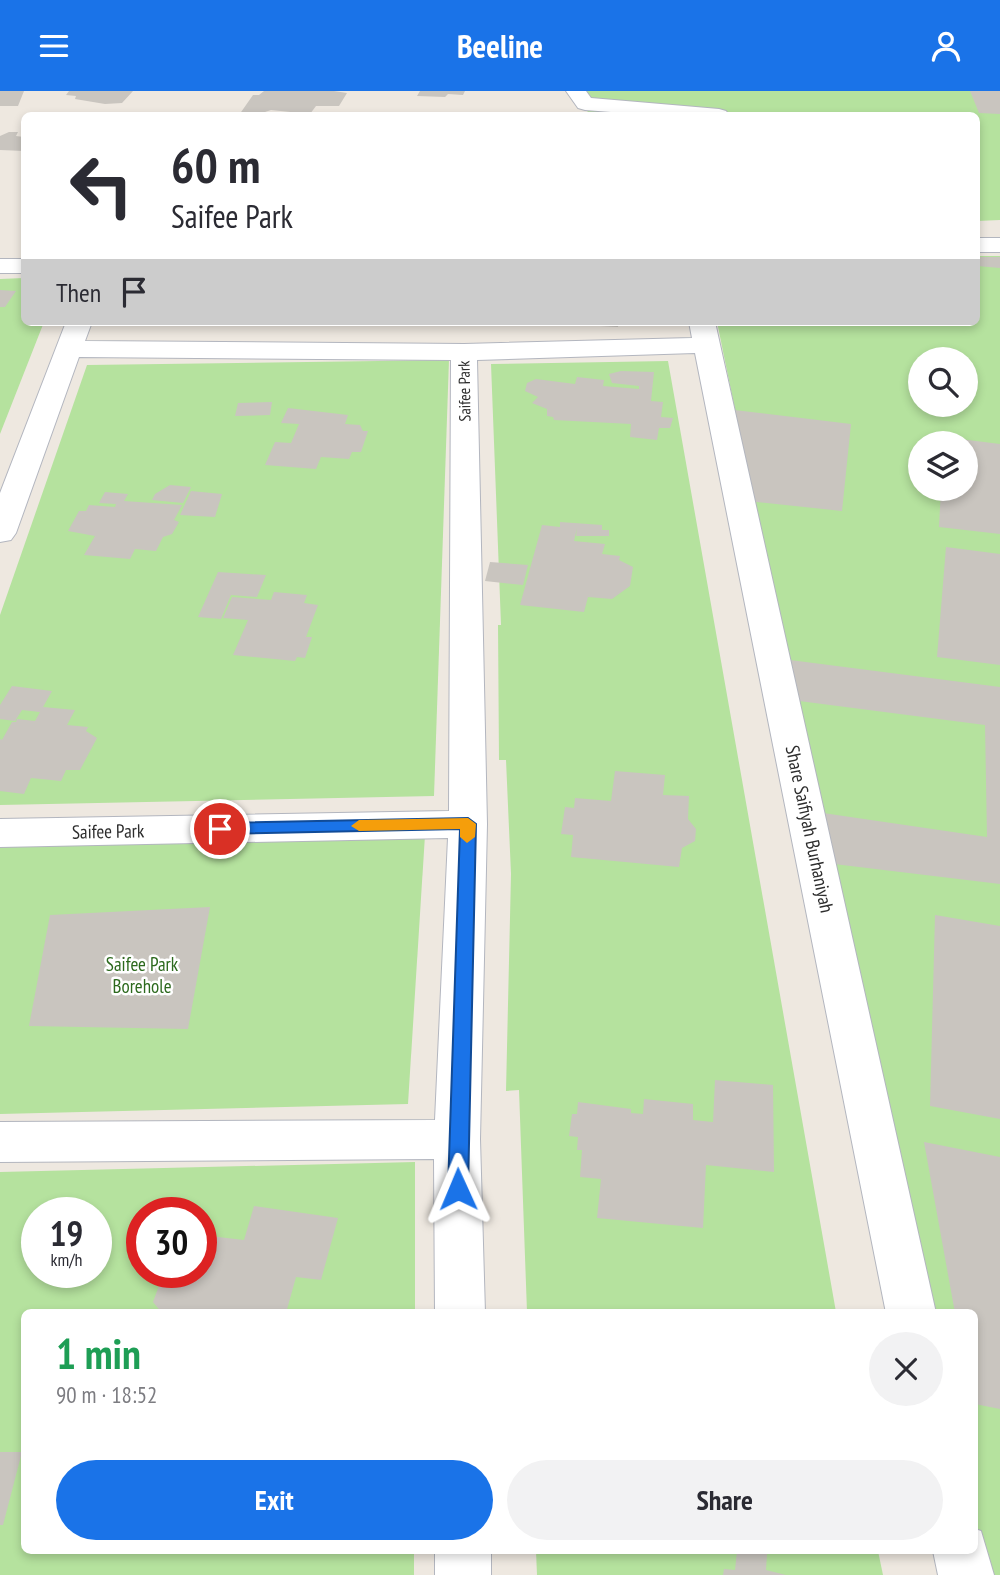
<!DOCTYPE html>
<meta charset="utf-8">
<style>
:root{--surface:#fff;--page:#f2f2f3;--text:#2b2b33;--muted:#7c7c81;--accent:#1a73e8}
body{margin:0;font-family:"PT Sans Narrow",sans-serif;background:var(--page);color:var(--text);height:100vh;display:flex;flex-direction:column;font-size:26px;white-space:nowrap}
*{box-sizing:border-box;margin:0}
p{font-size:23px;color:var(--muted)}
.icon{flex:none;width:38px;height:38px;fill:none;stroke:currentColor;stroke-width:2;stroke-linecap:round;stroke-linejoin:round}
.map{position:relative;flex:1;overflow:hidden}
.panel{position:absolute;left:21px;top:1218px;width:957px;height:245px;display:flex;flex-direction:column;background:var(--surface);border-radius:10px;box-shadow:0 4px 10px #0003}
.panel>*{flex:none}
.hud{position:absolute;left:21px;top:21px;width:959px;height:214px;border-radius:10px;box-shadow:0 4px 10px #0003;background:#fff;color:var(--text);overflow:hidden}
.buttons{position:absolute;left:908px;top:256px;display:grid;gap:14px}
.buttons a{display:grid;place-items:center;width:70px;height:70px;border-radius:50%;background:var(--surface);box-shadow:0 4px 10px #0003;font-size:35px}
.speed{position:absolute;left:21px;top:1106px;display:flex;gap:14px;font-size:35px;font-weight:700;text-align:center}
.speed>*{display:grid;place-content:center;width:91px;height:91px;border-radius:50%;background:var(--surface);box-shadow:0 4px 10px #0003;line-height:1}
.speed small{font-size:18px;font-weight:400}
.speed .limit{border:10px solid #d22;background:#fff;color:#111}
.pin{position:absolute;display:grid;place-items:center;width:60px;height:60px;color:#fff;margin:-30px;border:4px solid #fff;border-radius:50%;box-shadow:0 2px 7px #0007}
.me{position:absolute;width:77px;margin:-38px;rotate:359deg;stroke-linejoin:round;filter:drop-shadow(0 0 5px #0008)}
.turn{display:flex;align-items:center;gap:24px;height:147px;padding:0 35px;font-size:32px}
.turn .icon{width:91px;height:91px;stroke-width:2.5}
.turn b{display:block;font-size:49px;line-height:60px}
.then{display:flex;align-items:center;height:66px;padding:0 35px;background:#0003;gap:14px;font-size:26px}
.round{display:grid;place-items:center;flex:none;width:74px;height:74px;border-radius:37px;background:var(--page)}
.head{display:flex;align-items:center;justify-content:space-between;height:119px;padding:0 35px}
h1{font-size:42px;font-weight:700;line-height:52px;color:#1e9e55}
.action{display:flex;gap:14px;margin-top:auto;padding:14px 35px}
.action a{flex:1;height:80px;border-radius:42px;background:var(--accent);color:#fff;font-size:28px;font-weight:700;line-height:80px;text-align:center}
.action a+a{background:var(--page);color:var(--text)}
header{display:flex;justify-content:space-between;align-items:center;height:91px;padding:0 35px;background:var(--accent);color:#fff;font-size:32px;font-weight:700}
.map>svg:first-child{display:block}
</style>
<header><svg class="icon" aria-label="menu" viewBox="0 0 24 24"><path d="M4 6h16M4 12h16M4 18h16"/></svg>Beeline<svg class="icon" aria-label="person" viewBox="0 0 24 24"><circle cx="12" cy="8" r="4"/><path d="M4 21q1-7 8-7t8 7"/></svg></header>
<div class="map">
<svg width="1000" height="1484" viewBox="0 0 1000 1484">
<rect width="100%" height="100%" fill="#eee8e0"/>
<g fill="#b5e29e" fill-rule="evenodd">
<polygon points="585,0 1000,0 1000,129 977,130 976,24 588,24"/>
<path d="M977,165H1000V1484H974L969,1460H975V1222L920,1221L717,231H976ZM920,268H966V313H920ZM920,352H966V397H920Z"/>
<polygon points="24,187 24,231 44,231 0,343 0,188"/>
<polygon points="449,269 434,705 0,714 0,524 87,274"/>
<polygon points="668,270 836,1221 527,1221 519,999 506,1000 511,783 506,669 499,669 498,534 501,534 491,273"/>
<polygon points="425,744 408,1013 0,1023 0,751"/>
<path d="M415,1071V1221L24,1222V1460H414V1484H0V1081ZM37,1122H96V1181H37ZM142,1122H201V1181H142Z"/>
<polygon points="536,1460 878,1460 883,1484 537,1484"/>
</g>
<g fill="#c9c5bf">
<polygon points="0,0 24,0 18,15 0,15"/>
<polygon points="69,0 133,0 122,12 105,13 75,8 76,5 66,4"/>
<polygon points="264,0 334,0 347,2 339,15 316,15 310,23 271,19 256,24 239,24 253,4 259,4"/>
<polygon points="420,0 465,0 463,4 448,3 445,6 417,5"/>
<polygon points="970,0 1000,0 1000,23 979,22"/>
<polygon points="9,41 18,41 16,45 24,46 24,60 0,59 0,45"/>
<polygon points="977,166 1000,166 1000,177 977,175"/>
<polygon points="0,199 16,200 5,216 0,216"/>
<polygon points="581,231 619,231 618,236 582,234"/>
<polygon points="621,280 654,281 651,310 663,311 661,326 673,327 670,337 659,337 657,349 630,346 631,333 554,329 553,326 547,325 547,318 532,312 538,306 525,300 527,292 536,288 575,293 577,286 604,289 603,295 639,298 639,295 612,292 609,283"/>
<polygon points="272,311 270,324 235,325 238,312"/>
<polygon points="288,317 348,324 345,333 360,334 363,340 368,340 361,361 352,361 349,368 321,366 316,378 265,374 275,351 291,352 299,333 281,332"/>
<polygon points="726,318 851,333 842,420 747,410"/>
<polygon points="944,346 1000,353 1000,443 939,436 941,397 966,397 966,352 943,352"/>
<polygon points="170,394 191,396 183,412 152,409 155,403"/>
<polygon points="191,400 222,403 215,426 180,424"/>
<polygon points="105,401 128,403 124,410 182,414 174,429 179,431 172,443 163,446 156,460 135,458 130,468 84,464 95,445 68,440 79,420 86,420 89,414 115,416 116,413 99,412"/>
<polygon points="560,431 602,434 602,439 609,439 609,445 576,445 577,437 574,450 605,453 602,463 620,465 619,469 633,476 630,495 612,508 588,506 584,521 520,514 542,434 560,436"/>
<polygon points="946,456 1000,463 1000,574 937,566"/>
<polygon points="490,471 528,474 523,494 485,490"/>
<polygon points="218,481 266,484 257,506 231,504 221,528 198,526"/>
<polygon points="274,501 307,504 304,512 318,514 306,546 312,546 305,567 297,566 295,570 233,564 248,529 223,527 232,506 271,509"/>
<polygon points="790,569 1000,596 1000,793 834,773 823,722 987,746 985,634 799,610"/>
<polygon points="12,595 52,600 43,616 75,619 67,634 88,636 86,640 97,647 80,679 66,679 61,690 31,687 24,703 0,700 0,648 2,649 12,631 16,631 17,628 35,630 40,621 22,619 15,630 0,628 0,614"/>
<polygon points="615,680 665,684 663,704 689,705 688,728 696,738 695,750 682,757 679,776 571,766 573,744 561,743 565,716 574,717 575,707 611,710"/>
<polygon points="210,816 188,938 29,935 50,824"/>
<polygon points="935,824 1000,835 1000,1028 930,1015"/>
<polygon points="715,989 773,994 774,1081 706,1074 703,1137 597,1127 601,1088 580,1086 582,1059 577,1059 578,1046 569,1045 572,1023 577,1023 578,1011 631,1018 631,1022 643,1023 644,1008 693,1013 693,1029 713,1031"/>
<polygon points="924,1051 1000,1066 1000,1318 975,1313 975,1222 955,1222"/>
<polygon points="254,1115 338,1127 321,1189 296,1186 286,1222 162,1222 153,1211 164,1181 201,1181 201,1144 244,1149"/>
<polygon points="0,1361 22,1361 3,1434 0,1434"/>
<polygon points="737,1460 767,1463 766,1479 786,1484 723,1484 724,1478 735,1479"/>
</g>
<g fill="none" stroke-linecap="round" stroke-linejoin="round">
<g stroke="#b3b6bf" stroke-width="2">
<g id="minor">
<polygon points="566,0 586,0 591,7 719,18 726,20 729,24 650,24 585,19 578,17"/>
<rect x="976" y="147" width="24" height="14"/>
<rect x="0" y="168" width="24" height="14"/>
<polygon points="66,231 92,231 85,250 464,253 692,247 689,231 715,231 936,1222 886,1222 695,262 477,269 487,733 480,1048 485,1222 435,1222 434,1068 0,1071 0,1031 435,1029 448,747 0,756 0,728 449,720 451,269 79,266 16,442 11,449 0,451 0,402"/>
<polygon points="975,1438 981,1440 994,1484 938,1484 933,1460 975,1460"/>
<rect x="435" y="1460" width="56" height="24"/>
</g>
</g>
<use href="#minor" fill="#fff" fill-rule="evenodd"/>
</g>
<polygon fill="#1a73e8" stroke="#114b97" stroke-width="2" points="468,727 476,733 468,1098 465,1104 458,1106 451,1104 448,1098 460,738 220,743 212,738 220,732"/>
<polygon fill="#f59e0b" points="468,727 476,733 475,746 467,752 460,746 460,738 359,740 351,735 359,729"/>
<g text-anchor="middle" stroke-width="5" stroke-linejoin="round" paint-order="stroke">
<g font-size="16" fill="#2d2d2d" stroke="#fff">
<text transform="translate(464 300) rotate(-91)" y="6">Saifee Park</text>
</g>
<g font-size="19" fill="#2d2d2d" stroke="#fff">
<text transform="translate(810 738) rotate(78)" y="7">Share Saifiyah Burhaniyah</text>
<text transform="translate(108 740) rotate(-1)" y="7">Saifee Park</text>
</g>
<g font-size="19" fill="#2c691d" stroke="#fff">
<text x="142" y="880">Saifee Park<tspan x="142" dy="22">Borehole</tspan></text>
</g>
</g>
</svg>
<div class="buttons">
<a><svg class="icon" aria-label="search" viewBox="0 0 24 24"><circle cx="10" cy="10" r="6"/><path d="M15 15l6 6"/></svg></a>
<a><svg class="icon" aria-label="layers" viewBox="0 0 24 24"><path d="M12 4l9 5-9 5-9-5zM3 14l9 5 9-5"/></svg></a>
</div>
<div class="speed"><div>19<small>km/h</small></div><div class="limit">30</div></div>
<div class="pin" style="left:220px;top:738px;background:#d93025"><svg class="icon" aria-label="arrive" viewBox="0 0 24 24"><path d="M6 21V4h12l-3 4 3 4H6"/></svg></div>
<svg class="me" style="left:458px;top:1098px" viewBox="-20 -20 40 40"><path d="M0-17L14 15 0 8-14 15z" fill="#1a73e8" stroke="#fff" stroke-width="4"/></svg>
<div class="hud">
<div class="turn"><svg class="icon" aria-label="left" viewBox="0 0 24 24"><path d="M17 20v-9H6M10 6l-5 5 5 5"/></svg><div><b>60 m</b>Saifee Park</div></div>
<div class="then">Then<svg class="icon" aria-label="arrive" viewBox="0 0 24 24"><path d="M6 21V4h12l-3 4 3 4H6"/></svg></div>
</div>
<section class="panel">
<div class="head"><div><h1>1 min</h1><p>90 m · 18:52</p></div><a class="round"><svg class="icon" aria-label="close" viewBox="0 0 24 24"><path d="M6 6l12 12M18 6L6 18"/></svg></a></div>
<div class="action"><a>Exit</a><a>Share</a></div>
</section>
</div>
